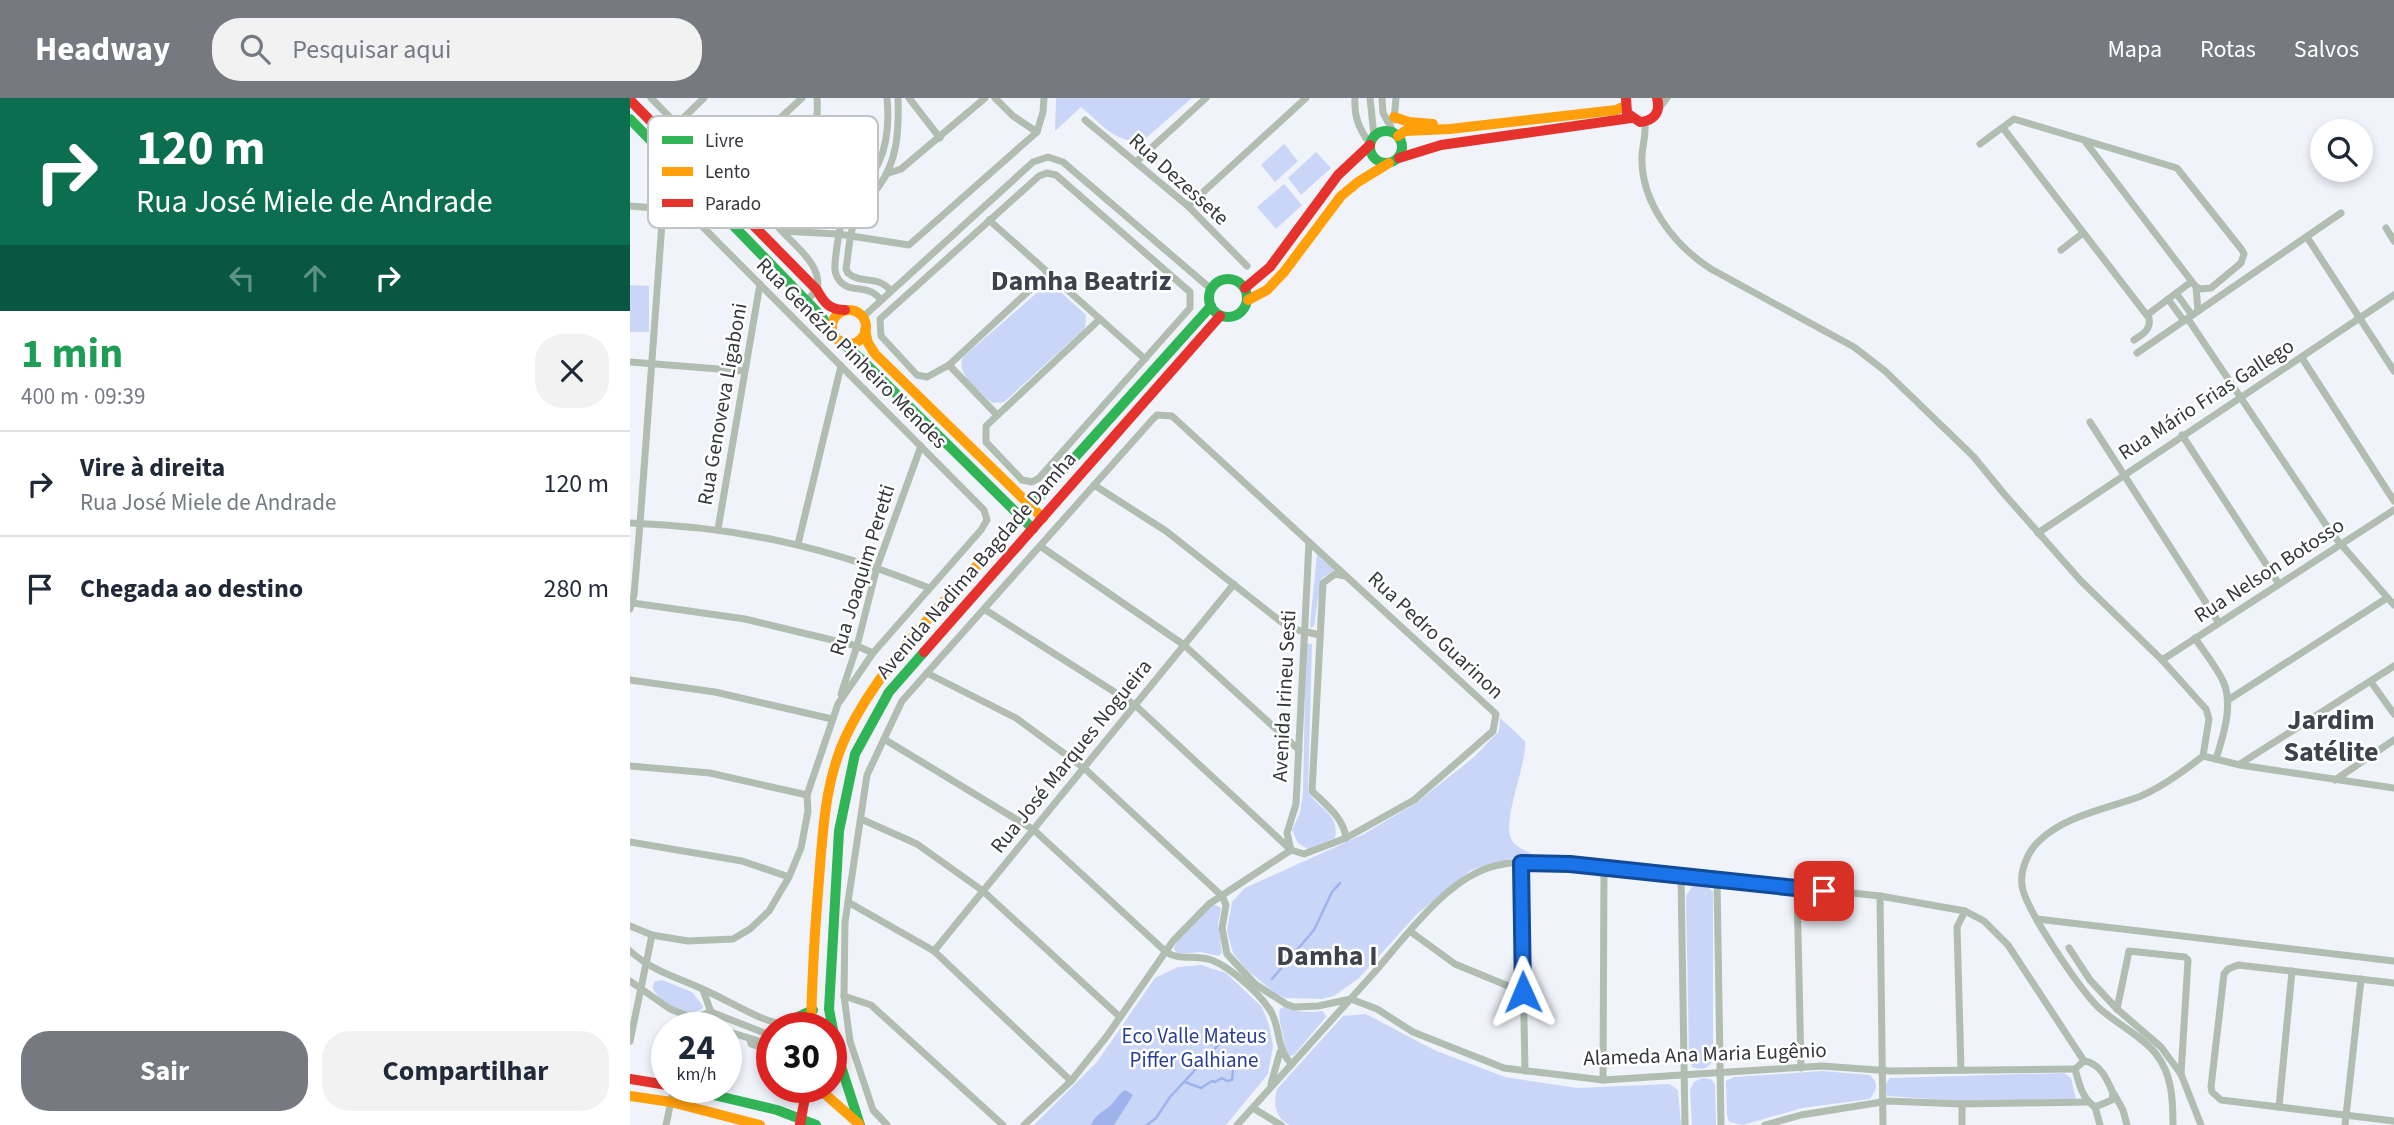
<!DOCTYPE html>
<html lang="pt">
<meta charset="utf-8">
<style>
:root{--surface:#fff;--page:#f2f2f3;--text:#1f2937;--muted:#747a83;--line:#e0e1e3;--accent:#76797f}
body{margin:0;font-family:"Source Sans 3",sans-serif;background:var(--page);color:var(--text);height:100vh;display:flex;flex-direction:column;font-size:26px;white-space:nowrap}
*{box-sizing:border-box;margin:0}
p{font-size:23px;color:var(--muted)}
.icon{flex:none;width:38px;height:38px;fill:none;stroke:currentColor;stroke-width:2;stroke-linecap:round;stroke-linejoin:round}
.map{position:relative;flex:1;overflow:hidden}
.side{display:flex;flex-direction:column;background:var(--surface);width:630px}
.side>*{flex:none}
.guide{background:#0b6e4f;color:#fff;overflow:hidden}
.fabs{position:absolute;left:1680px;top:21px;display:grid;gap:14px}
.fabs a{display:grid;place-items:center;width:63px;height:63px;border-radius:50%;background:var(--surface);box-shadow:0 4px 10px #0003;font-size:35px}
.speed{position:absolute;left:21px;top:914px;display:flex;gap:14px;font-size:35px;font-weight:700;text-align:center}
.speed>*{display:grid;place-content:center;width:91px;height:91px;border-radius:50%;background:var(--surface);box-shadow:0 4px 10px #0003;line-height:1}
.speed small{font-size:18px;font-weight:400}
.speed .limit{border:10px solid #d22;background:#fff;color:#111}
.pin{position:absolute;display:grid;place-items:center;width:60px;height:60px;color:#fff;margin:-30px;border-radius:14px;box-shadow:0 4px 10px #0006}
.me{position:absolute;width:77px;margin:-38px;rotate:359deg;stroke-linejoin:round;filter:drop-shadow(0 0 5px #0008)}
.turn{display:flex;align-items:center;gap:24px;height:147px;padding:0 21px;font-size:32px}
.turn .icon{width:91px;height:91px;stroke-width:2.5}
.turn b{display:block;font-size:49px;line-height:60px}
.lanes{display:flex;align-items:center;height:66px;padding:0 21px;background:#0003;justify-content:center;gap:35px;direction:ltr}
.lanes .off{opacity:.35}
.round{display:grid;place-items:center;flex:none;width:74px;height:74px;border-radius:28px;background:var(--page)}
.headline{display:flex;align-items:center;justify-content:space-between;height:119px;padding:0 21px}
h1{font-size:42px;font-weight:700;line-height:52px;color:#1e9e55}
.action{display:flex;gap:14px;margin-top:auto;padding:14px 21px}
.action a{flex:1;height:80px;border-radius:28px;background:var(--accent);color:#fff;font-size:28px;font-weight:700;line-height:80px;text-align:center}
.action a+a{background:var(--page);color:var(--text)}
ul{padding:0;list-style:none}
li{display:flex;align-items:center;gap:21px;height:105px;padding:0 21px;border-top:2px solid var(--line)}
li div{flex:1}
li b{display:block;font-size:26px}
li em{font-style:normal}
header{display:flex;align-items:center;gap:42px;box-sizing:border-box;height:98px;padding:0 35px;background:var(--accent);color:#fff}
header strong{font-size:33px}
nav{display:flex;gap:38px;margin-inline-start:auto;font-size:24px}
.search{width:490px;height:63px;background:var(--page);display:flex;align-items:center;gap:18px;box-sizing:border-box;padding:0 24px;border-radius:28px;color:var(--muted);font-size:26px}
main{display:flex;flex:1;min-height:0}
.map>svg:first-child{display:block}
</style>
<header>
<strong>Headway</strong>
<div class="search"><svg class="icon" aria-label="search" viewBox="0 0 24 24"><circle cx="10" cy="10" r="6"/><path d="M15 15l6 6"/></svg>Pesquisar aqui</div>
<nav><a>Mapa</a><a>Rotas</a><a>Salvos</a></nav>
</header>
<main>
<section class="side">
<div class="guide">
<div class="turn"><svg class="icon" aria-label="right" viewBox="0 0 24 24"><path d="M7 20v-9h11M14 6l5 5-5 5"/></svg><div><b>120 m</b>Rua José Miele de Andrade</div></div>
<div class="lanes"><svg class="icon off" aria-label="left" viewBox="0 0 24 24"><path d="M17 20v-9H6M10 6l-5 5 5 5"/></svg><svg class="icon off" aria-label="ahead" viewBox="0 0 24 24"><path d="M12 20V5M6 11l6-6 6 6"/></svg><svg class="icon" aria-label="right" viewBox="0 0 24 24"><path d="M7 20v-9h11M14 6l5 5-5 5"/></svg></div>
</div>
<div class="headline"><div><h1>1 min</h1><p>400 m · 09:39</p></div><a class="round"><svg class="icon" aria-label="close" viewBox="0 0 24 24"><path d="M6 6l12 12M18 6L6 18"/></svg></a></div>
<ul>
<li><svg class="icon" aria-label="right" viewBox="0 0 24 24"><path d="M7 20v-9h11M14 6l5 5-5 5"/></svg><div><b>Vire à direita</b><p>Rua José Miele de Andrade</p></div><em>120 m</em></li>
<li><svg class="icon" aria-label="arrive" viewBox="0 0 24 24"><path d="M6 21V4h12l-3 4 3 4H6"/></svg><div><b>Chegada ao destino</b></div><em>280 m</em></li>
</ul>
<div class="action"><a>Sair</a><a>Compartilhar</a></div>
</section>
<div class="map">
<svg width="1764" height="1027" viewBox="0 0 1764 1027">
<rect width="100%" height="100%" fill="#f0f3fa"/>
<g fill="#cad6f7">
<path d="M426,0H562L516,40C489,51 470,24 451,9L425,33Z"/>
<polygon points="654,46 668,63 645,84 631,67"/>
<polygon points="686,54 701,70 671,97 658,80"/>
<polygon points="654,86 672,107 646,131 627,109"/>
<polygon points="0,187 19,188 19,234 0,234"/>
<path d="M416,187L424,188L456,217L455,230L374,304L362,305C351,294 325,277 333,259Z"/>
<polygon points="687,456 704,472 691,481 684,528 681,530 680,526"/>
<path d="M676,545L682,546L678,694C689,711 710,716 705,740L678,751L668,745L662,732L670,715L673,694Z"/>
<path d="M870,620L895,643C897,669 869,727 883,744C888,750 894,752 901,755L841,772L787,816L729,880L704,898L691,901L655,900L645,895L617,872L603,855L597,833L602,804L615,790L734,736L786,705L843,660L869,633Z"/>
<path d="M1074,785L1083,794V962C1077,972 1072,972 1062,969L1059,958L1056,798L1064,786Z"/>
<polygon points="583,806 591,810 588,826 592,855 589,858 570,854 549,856 546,854 544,850 546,845"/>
<polygon points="571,867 596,875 632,909 639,927 643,948 638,976 596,1027 404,1027 467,964 525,880 548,869"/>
<path d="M32,882L62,894L73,908L72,911C57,921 29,905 23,890L24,884Z"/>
<path d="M654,909C667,914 680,915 693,913L696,919L664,957L659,958L655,955C656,940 647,924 650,911Z"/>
<path d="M736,916L804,952L875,979L947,990L1039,986L1048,992L1051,1027H660C645,1020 643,1006 647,991L713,918Z"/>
<path d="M1193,973L1240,977C1249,986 1247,991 1240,1001L1172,1010L1113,1027L1099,1024L1097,1017L1096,983L1104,979Z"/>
<polygon points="1434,975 1441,980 1446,1001 1332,1003 1257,998 1255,987 1260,980"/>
<polygon points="1072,980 1081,981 1085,986 1086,1027 1062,1027 1060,992 1064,984"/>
</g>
<path fill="#9eb2ec" d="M495,992L503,997L484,1027H461C466,1015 474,1014 482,1006C488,1000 488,996 495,992Z"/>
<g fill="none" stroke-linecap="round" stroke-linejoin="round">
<g stroke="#9eb2ec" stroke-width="2.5">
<polyline points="642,881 684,832 702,794 710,785"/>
<polyline points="555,984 571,990 582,983 585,984 592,980 597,983 602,982 603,973"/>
<polyline points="517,1027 526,1020 540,999 605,929"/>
</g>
<g stroke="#b0bdb0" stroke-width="7">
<polyline points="21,0 152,133 208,136 279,147 407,34 413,14 414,0"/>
<polyline points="279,0 310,40"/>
<polyline points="365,0 383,18 407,34"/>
<path d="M725,0C724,19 729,31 740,46"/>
<polyline points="740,0 744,38"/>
<polyline points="752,0 753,15 764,35"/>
<polyline points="1029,10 1037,0"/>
<polyline points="455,22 558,108 617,168"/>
<polyline points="764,22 766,0"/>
<path d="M1015,24C1016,36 1013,46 1012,57C1010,104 1044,147 1081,171L1224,249L1255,273L1343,358L1375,397L1451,483L1532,562L1576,611L1579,621L1573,658C1554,673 1534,688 1511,698C1477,711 1436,717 1409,743C1398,753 1390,772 1392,787C1394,810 1450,891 1468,909C1485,925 1512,938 1526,956C1542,976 1543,1002 1543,1027"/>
<polyline points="47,26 74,0"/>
<path d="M1373,30L1519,220C1521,232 1513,236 1504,242"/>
<polyline points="1350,46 1384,21 1547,70 1612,152 1614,156 1611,165 1581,190 1571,191 1566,189 1454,42"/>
<polyline points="506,64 576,0"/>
<polyline points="93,73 172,0"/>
<polyline points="256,76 271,71 355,0"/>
<polyline points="0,108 50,112 59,115 354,412 357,422 351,432 243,555 208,606 177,697 178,713 171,750 159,779 139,813 120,831 103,841 58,843 22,837 0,828"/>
<polyline points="558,108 676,0"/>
<path d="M138,119C143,103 149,88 157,73C174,44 190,38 187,0"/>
<polyline points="359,122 515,261"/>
<polyline points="1756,130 1764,143"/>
<path d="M152,133C166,149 193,168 187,192L176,203"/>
<polyline points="1677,139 1764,273"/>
<polyline points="1431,152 1453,135"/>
<path d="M218,175L216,171C219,153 219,131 229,114C234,104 242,97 249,88C268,62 269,31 268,0"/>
<path d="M218,175C231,187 247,176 261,193"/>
<polyline points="418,175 319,267 297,279 287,277 251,238 250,221 409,78 417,75 426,77 560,194 560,210 409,380 402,384 392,382 356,344 356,328 470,221"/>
<polyline points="1566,189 1568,213"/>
<polyline points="1546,195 1562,217"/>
<polyline points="1538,201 1554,223"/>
<path d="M251,202C237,184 220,197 209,182C203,174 205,166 206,156C208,140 210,124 218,109C227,93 241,81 249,64C258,44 259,21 257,0"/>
<polyline points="1517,217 1561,184"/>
<polyline points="233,219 403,64 418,59 433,64 581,191"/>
<polyline points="1558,221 1702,436 1764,507"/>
<polyline points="1507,255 1711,115"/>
<polyline points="1672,260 1764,403"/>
<polyline points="0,264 114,273"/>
<polyline points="319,267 367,317"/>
<polyline points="1460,324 1589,525"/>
<polyline points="1552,337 1649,486"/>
<polyline points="464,387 536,433 659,530 690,537"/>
<path d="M0,425C109,429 198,449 299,490"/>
<polyline points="88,431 130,186"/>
<polyline points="1408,435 1764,197"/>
<polyline points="168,446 211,268"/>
<polyline points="410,448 554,547 669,652"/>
<path d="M715,478L705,476L693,485L682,693C696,707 714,720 716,740"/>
<polyline points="3,505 115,521 227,548 243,555"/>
<polyline points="0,511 4,497 10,426 33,111"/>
<path d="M1565,540C1574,554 1586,568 1593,583C1604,606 1593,639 1586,661"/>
<polyline points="1532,562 1764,412"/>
<polyline points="297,575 386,620 454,670 592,798 596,807 592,830 597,856 625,886 656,906 664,909 688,908 721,901 747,911 783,934 874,970 973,982 1192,968 1261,973 1445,971"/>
<polyline points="0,582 85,594 202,621"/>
<polyline points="1741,584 1764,616"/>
<polyline points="211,596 227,548 247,469 291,348"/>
<polyline points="1598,602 1757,500"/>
<path d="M254,641L404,732L536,854C549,862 558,858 572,860C593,861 629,895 640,912C651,929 646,953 662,966"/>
<polyline points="1573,658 1610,667 1764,690"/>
<polyline points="1610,666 1764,568"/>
<polyline points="0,668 80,675 177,697"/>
<polyline points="1705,682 1764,642"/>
<polyline points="231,721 287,746 353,793 490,919"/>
<polyline points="0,744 112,763 159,779"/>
<polyline points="661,752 657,735 666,706 679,444"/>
<polyline points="891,765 895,973"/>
<polyline points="1051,778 1055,1027"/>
<polyline points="1087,782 1091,1027"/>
<polyline points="1167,790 1171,970"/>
<polyline points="1250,798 1253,1027"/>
<polyline points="218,804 304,853 441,983"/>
<polyline points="1407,821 1764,863"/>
<polyline points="781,834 825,866 893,894"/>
<polyline points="1439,850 1460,882 1487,911 1531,949 1551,976 1571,1027"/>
<path d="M0,853C26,876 51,880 81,895C108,908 131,923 161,929"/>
<polyline points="304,853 604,486"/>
<polyline points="0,883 40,911 87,929"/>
<polyline points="1764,885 1608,867 1598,871 1594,876 1581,989 1582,994 1591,1002 1764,1023"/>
<polyline points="73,892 81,914 91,929"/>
<polyline points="214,898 241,907 373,1027"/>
<polyline points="1487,911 1499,853 1555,859 1558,862 1551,976"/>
<polyline points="62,920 81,914 142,938"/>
<polyline points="96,933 142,947"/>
<polyline points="120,942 121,946 142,953"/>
<polyline points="0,943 22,837"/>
<path d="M1454,963C1470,965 1477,981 1483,995L1482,1002L1465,1009C1452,1000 1449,986 1445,971Z"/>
<polyline points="1331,972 1327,829 1335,813"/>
<polyline points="973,982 974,769"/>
<polyline points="641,986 650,954"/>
<polyline points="1484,996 1493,1012 1497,1027"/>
<polyline points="1332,1006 1332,1027"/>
<polyline points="1465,1009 1470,1027"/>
<polyline points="1649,1009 1662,873"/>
<polyline points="623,1010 651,1027"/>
<polyline points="36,1027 44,989"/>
<polyline points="257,1027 243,1012 220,943 214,898 215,824 237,677 272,603 522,322 527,317 542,318 866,616 863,633 784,702 716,740 674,756 661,752 505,607 354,511"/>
<polyline points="394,1027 441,983 477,938 543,843 579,806 661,752"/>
<path d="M607,1027C652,977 697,927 742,877C773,842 813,785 858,770C891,758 940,766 974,769L1250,798L1335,813L1354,823L1378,847L1454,963"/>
<polyline points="1135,1027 1171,1017 1258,1003 1332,1006 1457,1004"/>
<polyline points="1715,1027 1731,881"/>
</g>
<g stroke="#30b455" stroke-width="10">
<polyline points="0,21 192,219 205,238"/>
<circle cx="756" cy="49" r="16"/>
<circle cx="598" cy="200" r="19"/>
<polyline points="210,243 230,260 403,431"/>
<polyline points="386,425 581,208"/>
<polyline points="150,927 183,912"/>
<polyline points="50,989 147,1012 186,1027"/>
<polyline points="230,1027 208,959 199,911 209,733 225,656 259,594 294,554"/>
</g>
<g stroke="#ff9f0a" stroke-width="10">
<polyline points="764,19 779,24 803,26"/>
<polyline points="768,38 775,33 820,31 986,12 995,8"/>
<polyline points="618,202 637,192 654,174 711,98 728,84 759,65"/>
<circle cx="219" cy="229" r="17"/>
<polyline points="235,232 238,245 245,256 413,420"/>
<path d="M181,929C182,879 185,830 189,781C193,732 195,681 217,636C254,559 329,489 386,425"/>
<polyline points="187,989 229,1026"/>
<polyline points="0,998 41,1004 130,1027"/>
</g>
<g stroke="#e5322d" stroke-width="10">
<path d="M996,0L997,15L1010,24C1024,23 1031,14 1027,0"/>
<path d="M0,2L187,192C194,205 200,212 215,212"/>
<polyline points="769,60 811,47 1001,20"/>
<polyline points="615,190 640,169 708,77 740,47"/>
<polyline points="294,554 590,218"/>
<polyline points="0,981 37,987"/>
<polyline points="170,1026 177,989"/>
</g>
</g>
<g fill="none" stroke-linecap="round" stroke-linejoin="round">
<g stroke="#114b97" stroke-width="18">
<polyline id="route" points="893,894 891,765 940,766 1194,793"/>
</g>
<use href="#route" stroke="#1a73e8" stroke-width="12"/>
</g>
<g text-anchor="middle" stroke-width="5" stroke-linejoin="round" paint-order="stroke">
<g font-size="21" fill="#35373d" stroke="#fff">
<text transform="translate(549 81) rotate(42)" y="7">Rua Dezessete</text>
<text transform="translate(222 255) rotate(45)" y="7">Rua Genézio Pinheiro Mendes</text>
<text transform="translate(1576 301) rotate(-33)" y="7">Rua Mário Frias Gallego</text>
<text transform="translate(92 306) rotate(-80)" y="7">Rua Genoveva Ligaboni</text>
<text transform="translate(346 467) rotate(-49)" y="7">Avenida Nadima Bagdade Damha</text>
<text transform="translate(232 472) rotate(-73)" y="7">Rua Joaquim Peretti</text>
<text transform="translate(1639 472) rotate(-33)" y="7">Rua Nelson Botosso</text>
<text transform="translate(806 537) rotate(43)" y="7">Rua Pedro Guarinon</text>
<text transform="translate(654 598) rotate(-87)" y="7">Avenida Irineu Sesti</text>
<text transform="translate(441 658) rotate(-51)" y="7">Rua José Marques Nogueira</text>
<text transform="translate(1075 956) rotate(-2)" y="7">Alameda Ana Maria Eugênio</text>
</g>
<g font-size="21" fill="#283d99" stroke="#fff">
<text x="564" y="945">Eco Valle Mateus<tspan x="564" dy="24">Piffer Galhiane</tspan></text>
</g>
<g font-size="28" font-weight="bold" fill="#3d424d" stroke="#fff">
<text x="451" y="192">Damha Beatriz</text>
<text x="1701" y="631">Jardim<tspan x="1701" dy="32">Satélite</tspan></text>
<text x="697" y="867">Damha I</text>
</g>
</g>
<rect x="18" y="18" width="230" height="112" rx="10" fill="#fff" stroke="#c2c3c5" stroke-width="2"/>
<rect x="32" y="38" width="31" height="8" fill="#30b455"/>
<rect x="32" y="69" width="31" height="9" fill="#ff9f0a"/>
<rect x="32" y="101" width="31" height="8" fill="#e5322d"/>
<g font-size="19" fill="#35373d">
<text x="75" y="49">Livre</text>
<text x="75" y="80">Lento</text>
<text x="75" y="112">Parado</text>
</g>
</svg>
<div class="fabs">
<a><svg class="icon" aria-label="search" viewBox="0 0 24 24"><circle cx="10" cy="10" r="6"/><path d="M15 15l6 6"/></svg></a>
</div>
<div class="speed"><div>24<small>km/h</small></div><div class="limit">30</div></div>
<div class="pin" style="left:1194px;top:793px;background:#d93025"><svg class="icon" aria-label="arrive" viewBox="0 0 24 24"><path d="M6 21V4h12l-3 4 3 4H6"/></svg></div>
<svg class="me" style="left:893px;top:894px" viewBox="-20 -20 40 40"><path d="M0-17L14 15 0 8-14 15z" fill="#1a73e8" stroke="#fff" stroke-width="4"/></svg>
</div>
</main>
